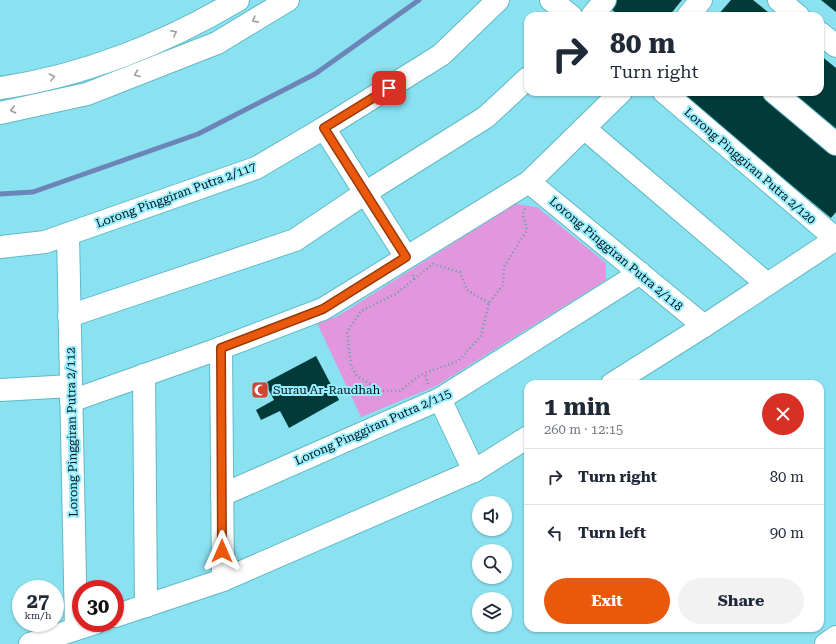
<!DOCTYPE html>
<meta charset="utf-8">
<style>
:root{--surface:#fff;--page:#f2f2f3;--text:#1f2937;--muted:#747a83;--line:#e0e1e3;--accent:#ea580c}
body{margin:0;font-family:"Roboto Serif",serif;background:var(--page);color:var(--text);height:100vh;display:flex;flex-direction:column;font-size:15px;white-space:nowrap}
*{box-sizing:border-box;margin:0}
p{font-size:13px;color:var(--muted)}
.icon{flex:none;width:22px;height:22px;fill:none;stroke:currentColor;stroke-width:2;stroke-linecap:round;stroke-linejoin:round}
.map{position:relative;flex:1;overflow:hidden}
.sheet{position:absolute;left:524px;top:380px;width:300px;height:252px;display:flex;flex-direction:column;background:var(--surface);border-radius:12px;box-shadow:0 1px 3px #0004}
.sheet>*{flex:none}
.top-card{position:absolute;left:524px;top:12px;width:300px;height:84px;border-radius:12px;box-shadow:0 1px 3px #0004;background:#fff;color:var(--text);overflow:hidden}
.tools{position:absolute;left:472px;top:496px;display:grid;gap:8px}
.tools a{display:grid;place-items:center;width:40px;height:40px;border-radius:50%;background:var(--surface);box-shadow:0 1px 3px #0004;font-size:20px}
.speed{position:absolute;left:12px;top:580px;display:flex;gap:8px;font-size:20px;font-weight:700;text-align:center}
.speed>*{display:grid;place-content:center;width:52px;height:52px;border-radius:50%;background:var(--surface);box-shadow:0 1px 3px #0004;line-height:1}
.speed small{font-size:10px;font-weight:400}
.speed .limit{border:6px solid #d22;background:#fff;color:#111}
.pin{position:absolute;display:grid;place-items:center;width:34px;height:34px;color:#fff;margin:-17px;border-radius:8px;box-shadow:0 2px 6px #0006}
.me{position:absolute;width:44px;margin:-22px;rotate:0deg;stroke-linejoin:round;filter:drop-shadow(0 0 3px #0008)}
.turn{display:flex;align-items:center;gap:14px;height:84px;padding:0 20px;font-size:18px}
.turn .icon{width:52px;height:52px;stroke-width:2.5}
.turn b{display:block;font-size:28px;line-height:34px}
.round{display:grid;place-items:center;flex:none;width:42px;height:42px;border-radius:21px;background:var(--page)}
.summary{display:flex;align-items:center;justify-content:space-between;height:68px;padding:0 20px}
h1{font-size:24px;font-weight:700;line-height:30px}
.button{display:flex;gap:8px;margin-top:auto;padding:8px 20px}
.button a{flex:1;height:46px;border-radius:24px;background:var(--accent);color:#fff;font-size:16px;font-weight:700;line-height:46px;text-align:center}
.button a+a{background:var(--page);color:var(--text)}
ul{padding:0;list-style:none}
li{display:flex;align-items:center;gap:12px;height:56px;padding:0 20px;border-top:1px solid var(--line)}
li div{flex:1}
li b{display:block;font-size:15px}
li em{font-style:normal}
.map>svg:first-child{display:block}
</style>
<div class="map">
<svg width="836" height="644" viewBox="0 0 836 644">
<rect width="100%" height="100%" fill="#8ae1f0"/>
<polygon fill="#e296db" points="515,204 537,207 606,263 606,280 436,386 361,417 317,323 338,316"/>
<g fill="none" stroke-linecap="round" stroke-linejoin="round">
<polyline stroke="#6d84b8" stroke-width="5" points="0,194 33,192 198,134 315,74 419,0"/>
</g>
<g fill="#013b39">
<polygon points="614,0 682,0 669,16 619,16 609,7"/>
<polygon points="731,0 753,0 773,16 717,16"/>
<polygon points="821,0 836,0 836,12"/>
<polygon points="820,55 836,68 836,137 781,92 820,92"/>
<polygon points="679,92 762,92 836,153 836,212 831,218"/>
<polygon points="316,356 339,400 289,428 280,411 261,420 256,410 274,400 265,383"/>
</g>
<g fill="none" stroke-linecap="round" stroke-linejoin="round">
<g stroke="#61b9c7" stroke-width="24">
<g id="minor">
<polyline points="551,0 571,16"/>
<polyline points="779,0 798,16"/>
<polyline points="592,16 605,0"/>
<polyline points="688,16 701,0"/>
<polyline points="820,33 836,46"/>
<path d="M0,88C83,76 166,43 238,0"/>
<polyline points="664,92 836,239"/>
<polyline points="774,92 836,144"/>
<polyline points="0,113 87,94 217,43 288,0"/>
<polyline points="324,128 406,257"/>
<polyline points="584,128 767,284"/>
<polyline points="529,182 704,326"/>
<polyline points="68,234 76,629"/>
<polyline points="0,247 45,242 256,168 324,128 441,55 498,0"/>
<polyline points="69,316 295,240 365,193 486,117 528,78"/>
<polyline points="221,348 223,580"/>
<polyline points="144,375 146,606"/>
<polyline points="612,384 704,326 836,239"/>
<polyline points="0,390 71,386"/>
<polyline points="440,399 474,471"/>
<polyline points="71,401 221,348 323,309 529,182 621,92"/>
<polyline points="222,495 440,399 640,273"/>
<polyline points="115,616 223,580 474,471 528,437"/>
<polyline points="30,644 95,623"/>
<polyline points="826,644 836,637"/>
</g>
</g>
<g stroke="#5e9faa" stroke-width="2.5" stroke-dasharray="1 3" stroke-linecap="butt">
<polyline points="413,275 414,279 396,294 361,311 347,332 351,365 356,375 381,391 400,391 419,376 425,373"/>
<polyline points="414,279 433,264 460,272 467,290 489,303"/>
<polyline points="428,384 425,373 458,361 481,336 489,303 503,285 504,267 527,230 523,214 526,206"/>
</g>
<use href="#minor" stroke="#fff" stroke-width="22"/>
</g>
<defs><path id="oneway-chevron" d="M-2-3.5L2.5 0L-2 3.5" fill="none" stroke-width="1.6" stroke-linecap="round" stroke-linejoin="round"/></defs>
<g stroke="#999fa1">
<use href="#oneway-chevron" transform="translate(255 20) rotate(149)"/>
<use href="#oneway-chevron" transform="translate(174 33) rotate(-26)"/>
<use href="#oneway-chevron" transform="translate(137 74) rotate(158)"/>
<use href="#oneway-chevron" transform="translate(52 77) rotate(-14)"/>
<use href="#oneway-chevron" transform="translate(13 110) rotate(168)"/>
</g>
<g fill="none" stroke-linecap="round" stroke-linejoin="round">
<g stroke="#983908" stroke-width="10">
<polyline id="route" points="222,551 221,348 323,309 406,257 324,128 389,88"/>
</g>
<use href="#route" stroke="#ea580c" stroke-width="7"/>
</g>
<defs>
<g id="mosque-square" transform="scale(0.9)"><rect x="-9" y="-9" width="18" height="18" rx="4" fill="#d14434" stroke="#97eefe"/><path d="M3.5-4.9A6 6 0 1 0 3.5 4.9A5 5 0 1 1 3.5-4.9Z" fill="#fff"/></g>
</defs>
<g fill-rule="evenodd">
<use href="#mosque-square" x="260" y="390"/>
</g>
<g text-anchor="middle" stroke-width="4" stroke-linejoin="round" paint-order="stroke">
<g font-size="12" fill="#001014" stroke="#97eefe">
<text transform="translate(750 166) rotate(41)" y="4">Lorong Pinggiran Putra 2/120</text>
<text transform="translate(176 195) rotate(-20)" y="4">Lorong Pinggiran Putra 2/117</text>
<text transform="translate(616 254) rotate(40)" y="4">Lorong Pinggiran Putra 2/118</text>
<text transform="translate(373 427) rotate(-24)" y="4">Lorong Pinggiran Putra 2/115</text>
<text transform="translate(72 432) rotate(-91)" y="4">Lorong Pinggiran Putra 2/112</text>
</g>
<g font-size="12" fill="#001014" stroke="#97eefe" text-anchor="start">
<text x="273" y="394">Surau Ar-Raudhah</text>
</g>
</g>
</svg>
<div class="tools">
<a><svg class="icon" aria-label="sound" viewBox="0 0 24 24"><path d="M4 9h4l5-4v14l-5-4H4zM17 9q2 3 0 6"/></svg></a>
<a><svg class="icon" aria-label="search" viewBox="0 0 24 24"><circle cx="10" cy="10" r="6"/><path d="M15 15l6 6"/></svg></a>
<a><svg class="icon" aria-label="layers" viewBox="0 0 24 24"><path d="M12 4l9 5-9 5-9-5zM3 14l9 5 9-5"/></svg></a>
</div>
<div class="speed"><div>27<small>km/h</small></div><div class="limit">30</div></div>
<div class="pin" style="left:389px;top:88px;background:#d93025"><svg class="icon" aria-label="arrive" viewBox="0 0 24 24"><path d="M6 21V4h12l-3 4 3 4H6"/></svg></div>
<svg class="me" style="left:222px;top:551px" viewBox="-20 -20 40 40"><path d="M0-17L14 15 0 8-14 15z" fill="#ea580c" stroke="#fff" stroke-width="4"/></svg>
<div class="top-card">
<div class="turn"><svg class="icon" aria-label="right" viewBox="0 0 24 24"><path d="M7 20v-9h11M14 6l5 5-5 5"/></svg><div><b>80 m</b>Turn right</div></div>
</div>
<section class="sheet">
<div class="summary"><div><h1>1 min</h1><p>260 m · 12:15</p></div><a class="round" style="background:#d93025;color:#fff"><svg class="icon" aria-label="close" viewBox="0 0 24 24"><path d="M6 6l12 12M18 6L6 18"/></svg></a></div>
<ul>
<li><svg class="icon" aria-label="right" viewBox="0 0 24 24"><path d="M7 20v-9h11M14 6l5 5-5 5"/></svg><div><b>Turn right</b></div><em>80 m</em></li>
<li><svg class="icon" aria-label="left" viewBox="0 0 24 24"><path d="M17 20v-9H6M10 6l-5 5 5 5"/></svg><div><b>Turn left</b></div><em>90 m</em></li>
</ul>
<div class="button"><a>Exit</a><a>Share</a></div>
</section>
</div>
